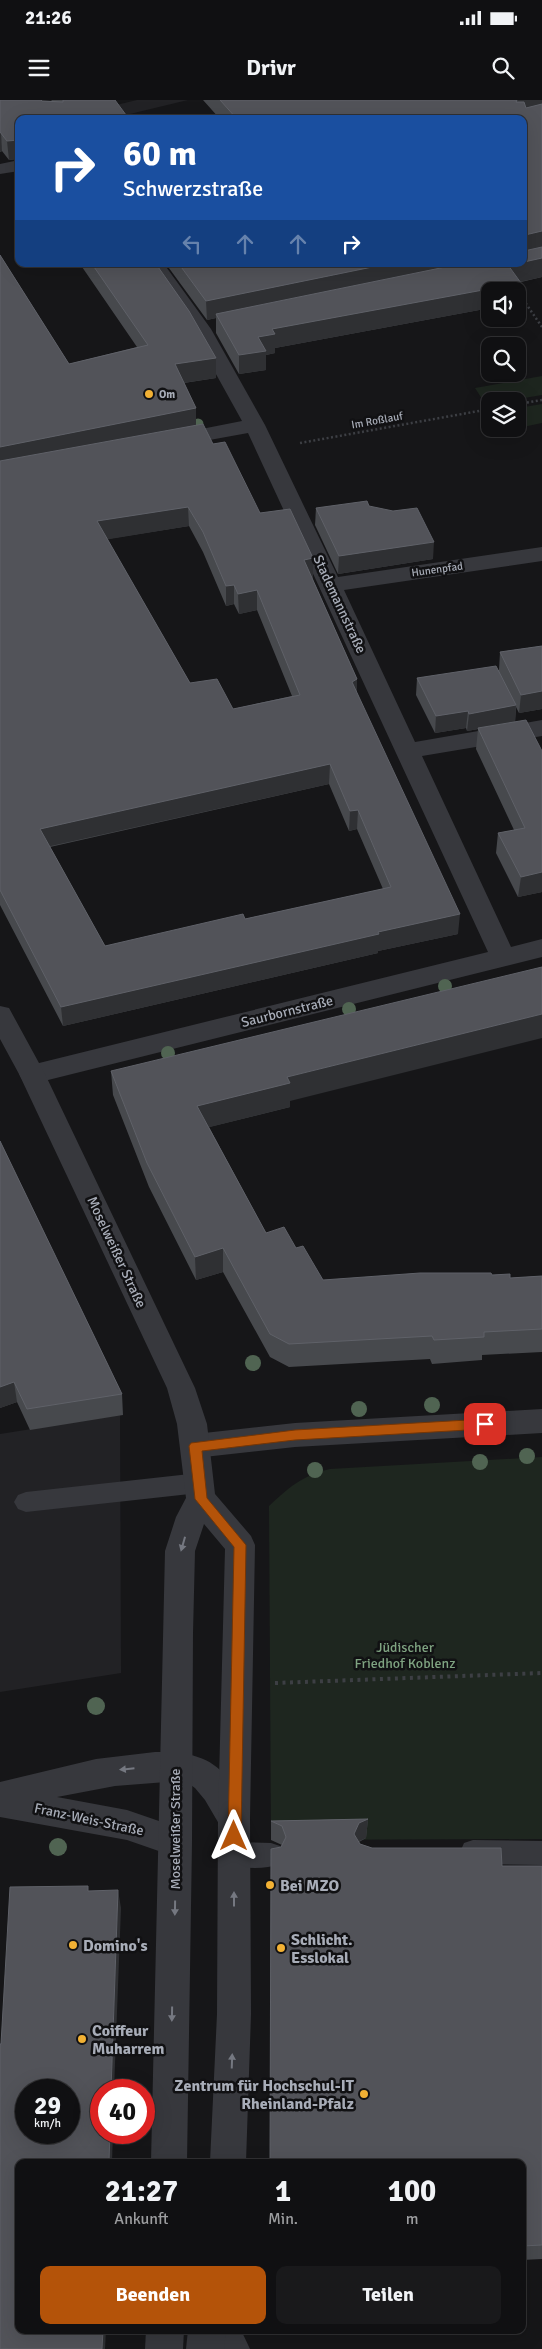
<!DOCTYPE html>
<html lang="de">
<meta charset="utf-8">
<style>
:root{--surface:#101012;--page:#19191b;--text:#f1f3f6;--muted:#9c9d9f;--line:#303032;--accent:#b45309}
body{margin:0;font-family:Signika,sans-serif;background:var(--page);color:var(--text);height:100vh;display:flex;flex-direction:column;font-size:19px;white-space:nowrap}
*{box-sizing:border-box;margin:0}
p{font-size:16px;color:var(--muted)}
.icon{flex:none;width:28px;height:28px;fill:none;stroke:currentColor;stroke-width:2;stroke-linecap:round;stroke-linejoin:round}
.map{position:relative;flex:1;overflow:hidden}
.panel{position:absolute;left:15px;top:2059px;width:511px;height:175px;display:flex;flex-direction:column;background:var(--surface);border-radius:10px;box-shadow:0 5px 20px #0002,0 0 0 1px var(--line)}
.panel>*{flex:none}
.guide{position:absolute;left:15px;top:15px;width:512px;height:152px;border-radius:10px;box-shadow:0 5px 20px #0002,0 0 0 1px var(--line);background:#1a4fa0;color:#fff;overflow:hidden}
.controls{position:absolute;left:481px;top:182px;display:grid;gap:10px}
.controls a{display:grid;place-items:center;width:45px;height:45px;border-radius:10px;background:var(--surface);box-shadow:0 5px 20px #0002,0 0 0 1px var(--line);font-size:25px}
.speed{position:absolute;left:15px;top:1979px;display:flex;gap:10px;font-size:25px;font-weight:700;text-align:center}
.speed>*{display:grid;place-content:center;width:65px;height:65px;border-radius:50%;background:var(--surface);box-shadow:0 5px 20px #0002,0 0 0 1px var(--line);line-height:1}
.speed small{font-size:12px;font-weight:400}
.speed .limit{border:8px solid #d22;background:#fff;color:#111}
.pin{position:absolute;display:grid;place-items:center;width:42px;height:42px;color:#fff;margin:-21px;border-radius:10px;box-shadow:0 2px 8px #0006}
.me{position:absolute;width:55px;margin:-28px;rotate:0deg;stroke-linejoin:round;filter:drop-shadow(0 0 4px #0008)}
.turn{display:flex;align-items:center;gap:18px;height:105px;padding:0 25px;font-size:22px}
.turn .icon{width:65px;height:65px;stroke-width:2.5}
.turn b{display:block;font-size:35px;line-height:42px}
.lanes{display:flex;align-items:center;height:48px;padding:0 25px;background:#0003;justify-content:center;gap:25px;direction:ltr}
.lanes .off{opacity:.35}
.eta{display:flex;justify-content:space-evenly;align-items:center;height:85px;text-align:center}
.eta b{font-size:30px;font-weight:700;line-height:35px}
.action{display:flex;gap:10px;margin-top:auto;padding:10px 25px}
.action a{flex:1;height:58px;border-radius:10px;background:var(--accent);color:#fff;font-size:20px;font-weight:700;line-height:58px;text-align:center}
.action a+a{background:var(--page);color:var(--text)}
.status{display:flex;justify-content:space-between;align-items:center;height:35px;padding:0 25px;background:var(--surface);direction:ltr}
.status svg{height:14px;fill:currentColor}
header{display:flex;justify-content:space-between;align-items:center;height:65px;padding:0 25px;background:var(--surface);font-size:22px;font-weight:700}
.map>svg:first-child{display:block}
</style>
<div class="status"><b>21:26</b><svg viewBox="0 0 49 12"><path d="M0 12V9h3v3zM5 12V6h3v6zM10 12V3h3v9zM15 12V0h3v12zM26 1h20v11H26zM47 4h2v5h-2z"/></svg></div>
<header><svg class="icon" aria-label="menu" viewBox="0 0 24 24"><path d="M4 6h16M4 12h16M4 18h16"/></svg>Drivr<svg class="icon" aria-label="search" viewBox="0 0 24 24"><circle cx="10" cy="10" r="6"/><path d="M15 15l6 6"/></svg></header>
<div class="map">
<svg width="542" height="2249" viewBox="0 0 542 2249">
<rect width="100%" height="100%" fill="#161618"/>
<g fill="#222225">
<polygon points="137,0 188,0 109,19 83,13"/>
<polygon points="120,1315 121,1573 0,1592 0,1334"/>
</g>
<g fill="#1e261f">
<polygon points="542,276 542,295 507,301 490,301 490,304 486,305 475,288"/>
<polygon points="542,304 542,323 518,328 518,308"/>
<path d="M542,1357V1739L271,1740L269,1406C289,1387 302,1376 330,1369Z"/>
</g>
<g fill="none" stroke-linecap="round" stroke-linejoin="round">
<g stroke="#3d3f44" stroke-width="2.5" stroke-dasharray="2 2.5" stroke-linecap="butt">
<polyline points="518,192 542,227"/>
<polyline points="518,304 542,300"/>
<polyline points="300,343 490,309"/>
</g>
<polyline stroke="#3d3f44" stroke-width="4" stroke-dasharray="3 4.5" stroke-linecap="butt" points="275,1583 542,1573"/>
<g fill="#37383d" fill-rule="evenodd">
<polygon points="199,1373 207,1376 210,1383 207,1390 199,1393 26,1412 18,1409 14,1402 18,1395 26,1392"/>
<polygon points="473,1740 542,1741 542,1765 473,1764 464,1761 460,1752 464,1743"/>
<path d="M234,1742L271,1743L280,1746L284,1755L280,1764C264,1770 241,1769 225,1763L221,1754L225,1745Z"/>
</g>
<g fill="#37383d" fill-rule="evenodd">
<polygon points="19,60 19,71 0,74 0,64"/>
<polygon points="146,164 164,164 211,229 265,325 338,477 542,447 542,461 344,490 415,642 542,620 542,636 422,656 511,847 542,839 542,857 32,984 23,981 19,974 23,967 488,852 248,333 171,347 164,345 161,341 164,337 171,335 242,321 191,229"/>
<polygon points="542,1309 542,1333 295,1347 195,1358 185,1355 180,1346 185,1337 195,1334 295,1323"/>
<path d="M155,1652C211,1651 228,1668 250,1718L246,1729L234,1733L222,1729L205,1700L195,1688L188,1683L179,1681L115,1686L57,1697L127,1710L188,1731L192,1742L188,1753L176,1757L127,1740L0,1717V1682L96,1659Z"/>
<polygon points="201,2230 241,2230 250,2249 210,2249"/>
</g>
<g fill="#37383d" fill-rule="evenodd">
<polygon points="0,906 9,908 45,974 195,1288 207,1324 215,1394 251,1436 255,1445 250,1718 251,1914 246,2062 210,2062 217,1914 218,1718 225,1449 204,1424 195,1451 193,1533 192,1742 187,2062 151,2062 165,1451 176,1417 186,1398 177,1324 167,1288 19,974 0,939"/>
<polygon points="146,2230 184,2230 183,2249 145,2249"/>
<polygon points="188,2230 226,2230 224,2249 186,2249"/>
</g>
</g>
<g fill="#506452">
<circle cx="198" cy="324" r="5.5"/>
<circle cx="445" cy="886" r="7"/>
<circle cx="349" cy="909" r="7"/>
<circle cx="168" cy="953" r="7"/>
<circle cx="253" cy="1263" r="8"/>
<circle cx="432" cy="1305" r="8"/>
<circle cx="359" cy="1309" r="8"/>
<circle cx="527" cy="1356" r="8"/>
<circle cx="480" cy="1362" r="8"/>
<circle cx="315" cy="1370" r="8"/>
<circle cx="96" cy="1606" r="9"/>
<circle cx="58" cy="1747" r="9"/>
</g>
<g fill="#47494d" fill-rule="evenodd">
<polygon points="0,0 52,1 51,0 115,0 19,19 19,73 17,59 9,60 2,51 0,52"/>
<polygon points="203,0 542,0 542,177 521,182 521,183 520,202 518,203 518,191 490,191 490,208 275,248 275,253 266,255 266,270 239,274 216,233 216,218 207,220 166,164 524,164 524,19 220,19"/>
<path d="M0,155L69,264L137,247L80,164H156L216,258V278L184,283L196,308V325L213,344L260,413L313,458V478H312L357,579V593L458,834L378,851V853L63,926L0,805ZM189,426L203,452L226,506L234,504L239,514L257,510L292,596L233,609L190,583L107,439ZM329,684L349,731L357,729L383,789L245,819L105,846L50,747Z"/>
<polygon points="369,406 433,459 338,474 315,425 316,408"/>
<polygon points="542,546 542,609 519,613 516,607 515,622 542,651 542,792 518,797 496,753 498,733 514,730 476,649 478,629 467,631 466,628 435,633 416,595 417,578 499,570 500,552"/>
<polygon points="111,971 290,1001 290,1007 209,1027 266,1133 296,1148 323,1180 492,1175 510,1178 542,1176 542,1252 482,1255 482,1260 432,1264 430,1259 289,1267 270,1257 223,1172 196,1180 149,1087 113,995"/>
<polygon points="0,1041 122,1294 123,1315 30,1330 17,1302 0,1308"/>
<polygon points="368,1719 366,1738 359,1742 360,1744 372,1748 502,1766 542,1766 542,2159 522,2160 522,2062 281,1747 282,1745 271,1740 271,1721"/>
</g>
<g fill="#2f3033">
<polygon points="517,0 542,0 542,8 515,19"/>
<polygon points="0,32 1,32 2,51 0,52"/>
<polygon points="19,40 19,57 17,54 17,59 9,60 7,41"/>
<polygon points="542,131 542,150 524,154 524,143 525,135"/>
<polygon points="542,158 542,177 506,185 508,165 516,164 524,164 524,162"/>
<polygon points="387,164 480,164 216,214 216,218 207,220 206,201"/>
<polygon points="521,183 520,202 518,203 518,191 490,191 490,208 275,248 275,253 266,255 266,270 239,274 239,255 258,237 272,229"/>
<polygon points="216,258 216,278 176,284 175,264"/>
<polygon points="196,308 196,328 0,367 0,347"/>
<polygon points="188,407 189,426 98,441 97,421"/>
<polygon points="434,442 433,459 338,474 339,456"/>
<polygon points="313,458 313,478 303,479 304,460"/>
<polygon points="234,485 234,504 226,506 226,486"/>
<polygon points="257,490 257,510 239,514 238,494"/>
<polygon points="357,579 357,599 352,582"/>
<polygon points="542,591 542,609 519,613 521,595"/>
<polygon points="516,605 515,623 467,631 469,614"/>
<polygon points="468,611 466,628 435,633 436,616"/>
<polygon points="330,664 329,684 42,748 40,729"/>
<polygon points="358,710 357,729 349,731 350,711"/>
<polygon points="542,772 542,792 518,797 521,777"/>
<polygon points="460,814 458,834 378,851 378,853 63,926 61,907 378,832"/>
<polygon points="542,914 542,938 290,1001 290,1007 198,1030 197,1006 287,977"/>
<polygon points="223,1148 223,1172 196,1180 195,1157"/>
<polygon points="14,1282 17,1302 0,1308 0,1287"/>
<polygon points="368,1719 366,1738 357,1742 354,1734 359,1723"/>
<polygon points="118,1790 121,1808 114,1990 111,1990"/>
<polygon points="110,2032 113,2032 112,2062 109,2062"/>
<polygon points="103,2230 106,2230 105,2249 102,2249"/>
</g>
<g fill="#525359" stroke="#5f6168" fill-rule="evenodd">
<polygon points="0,0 41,0 42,1 63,2 63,0 115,0 129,19 19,19 19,42 19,40 7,41 0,32"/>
<polygon points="220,0 517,0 516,2 524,2 526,8 542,4 542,131 525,135 524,143 524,19 237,19"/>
<polygon points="542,147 542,158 524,162 524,151"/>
<polygon points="0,155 69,264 148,245 92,164 156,164 189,211 216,258 175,264 196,308 0,347"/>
<polygon points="179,164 387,164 206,201"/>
<polygon points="460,164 516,164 508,165 521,183 272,229 275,234 258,237 266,251 239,255 216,214"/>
<path d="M203,324L213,344L225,342L260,413L290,409L313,458L304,460L357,579L352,582L460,814L378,832L379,834L61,907L0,790V361ZM188,407L203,432L226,486L234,485L238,494L257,490L300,595L233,609L217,579L190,583L97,421ZM330,664L350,711L358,710L391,787L245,819L243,814L105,846L40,729Z"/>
<polygon points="367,401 369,406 393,411 417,408 434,442 339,456 316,408"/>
<polygon points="542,546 542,591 521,595 500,552"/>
<polygon points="496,566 516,605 469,614 468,611 436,616 417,578"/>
<polygon points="526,620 542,651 542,772 521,777 498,733 525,728 478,628"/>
<polygon points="542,867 542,914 287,977 290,983 197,1006 266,1133 284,1127 296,1148 303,1146 323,1180 420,1173 491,1173 492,1175 510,1174 510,1178 542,1176 542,1229 484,1232 484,1237 434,1240 432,1236 289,1244 270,1234 223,1148 195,1157 147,1063 111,971"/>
<polygon points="0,1041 122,1294 27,1309 14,1282 0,1287"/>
<polygon points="368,1719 359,1723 354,1734 360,1744 372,1748 501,1748 502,1766 542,1766 542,2145 522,2146 522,2062 270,2062 271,1749 281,1747 286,1737 282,1726 271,1721"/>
<path d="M88,1786V1791L118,1790L111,1990H101V2032H110L109,2062H19V2230H103L102,2249H0V1944H1L10,1787ZM26,1990H69V2032H26Z"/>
</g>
<defs><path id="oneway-solid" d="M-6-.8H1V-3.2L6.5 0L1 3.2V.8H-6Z" transform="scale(1.25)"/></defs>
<g fill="#757881">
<use href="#oneway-solid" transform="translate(183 1444) rotate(106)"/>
<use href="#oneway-solid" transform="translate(127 1669) rotate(174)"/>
<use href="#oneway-solid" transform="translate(234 1799) rotate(-90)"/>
<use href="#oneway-solid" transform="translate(175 1808) rotate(91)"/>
<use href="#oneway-solid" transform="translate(172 1914) rotate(91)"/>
<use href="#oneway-solid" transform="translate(232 1961) rotate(-88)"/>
</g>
<polygon fill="#b45309" stroke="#753606" points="485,1319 491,1324 485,1329 295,1340 202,1351 207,1398 246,1445 241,1736 239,1741 234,1743 230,1741 228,1736 234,1447 195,1399 189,1346 191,1343 295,1330"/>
<g fill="#f2b134" stroke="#111113" stroke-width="2">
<circle cx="149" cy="294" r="5"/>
<circle cx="270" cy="1785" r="5"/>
<circle cx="73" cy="1845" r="5"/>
<circle cx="281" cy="1848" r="5"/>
<circle cx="82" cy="1939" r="5"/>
<circle cx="364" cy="1994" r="5"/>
</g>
<g text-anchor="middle" stroke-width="5" stroke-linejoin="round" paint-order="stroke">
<g font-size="11" font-weight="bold" fill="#a8adb8" stroke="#111113" text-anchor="start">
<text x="159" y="298">Om</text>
</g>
<g font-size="11" fill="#a8adb8" stroke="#111113">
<text transform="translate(377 320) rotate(-10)" y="4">Im Roßlauf</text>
<text transform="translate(437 469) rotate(-8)" y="4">Hunenpfad</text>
</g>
<g font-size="14" fill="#a8adb8" stroke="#111113">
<text transform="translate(340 504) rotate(65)" y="5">Stademannstraße</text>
<text transform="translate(287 911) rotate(-14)" y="5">Saurbornstraße</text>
<text transform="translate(117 1152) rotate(65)" y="5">Moselweißer Straße</text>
<text transform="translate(89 1719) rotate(12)" y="5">Franz-Weis-Straße</text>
<text transform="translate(175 1729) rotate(-90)" y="5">Moselweißer Straße</text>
</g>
<g font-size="14" fill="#7fa381" stroke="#111113">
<text x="405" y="1552">Jüdischer<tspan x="405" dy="16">Friedhof Koblenz</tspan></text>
</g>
<g font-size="16" font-weight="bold" fill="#a8adb8" stroke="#111113" text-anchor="start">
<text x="280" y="1791">Bei MZO</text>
<text x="291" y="1845">Schlicht.<tspan x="291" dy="18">Esslokal</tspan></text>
<text x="83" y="1851">Domino's</text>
<text x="92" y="1936">Coiffeur<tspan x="92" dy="18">Muharrem</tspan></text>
<text x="354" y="1991" text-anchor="end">Zentrum für Hochschul-IT<tspan x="354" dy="18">Rheinland-Pfalz</tspan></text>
</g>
</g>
</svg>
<div class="controls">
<a><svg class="icon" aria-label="sound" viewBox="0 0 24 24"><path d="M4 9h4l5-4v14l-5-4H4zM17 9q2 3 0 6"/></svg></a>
<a><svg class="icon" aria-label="search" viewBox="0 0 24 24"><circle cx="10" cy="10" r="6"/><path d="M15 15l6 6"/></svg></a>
<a><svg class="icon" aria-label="layers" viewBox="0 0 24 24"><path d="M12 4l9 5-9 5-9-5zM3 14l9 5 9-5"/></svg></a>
</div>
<div class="speed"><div>29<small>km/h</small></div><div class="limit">40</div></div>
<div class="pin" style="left:485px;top:1324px;background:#d93025"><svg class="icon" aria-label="arrive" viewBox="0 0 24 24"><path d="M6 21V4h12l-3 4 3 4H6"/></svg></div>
<svg class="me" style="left:234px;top:1736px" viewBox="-20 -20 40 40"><path d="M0-17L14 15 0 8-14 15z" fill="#b45309" stroke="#fff" stroke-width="4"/></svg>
<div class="guide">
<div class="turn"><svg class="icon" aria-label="right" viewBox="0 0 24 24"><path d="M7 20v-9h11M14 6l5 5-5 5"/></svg><div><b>60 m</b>Schwerzstraße</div></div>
<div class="lanes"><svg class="icon off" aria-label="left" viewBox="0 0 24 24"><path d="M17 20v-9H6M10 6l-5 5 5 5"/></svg><svg class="icon off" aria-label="ahead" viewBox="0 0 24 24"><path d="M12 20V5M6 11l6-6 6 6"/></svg><svg class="icon off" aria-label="ahead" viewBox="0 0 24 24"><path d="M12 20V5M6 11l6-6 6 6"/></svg><svg class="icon" aria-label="right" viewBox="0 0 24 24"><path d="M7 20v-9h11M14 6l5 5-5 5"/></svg></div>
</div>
<section class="panel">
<div class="eta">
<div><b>21:27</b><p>Ankunft</p></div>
<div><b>1</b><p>Min.</p></div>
<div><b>100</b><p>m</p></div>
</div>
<div class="action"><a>Beenden</a><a>Teilen</a></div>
</section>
</div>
